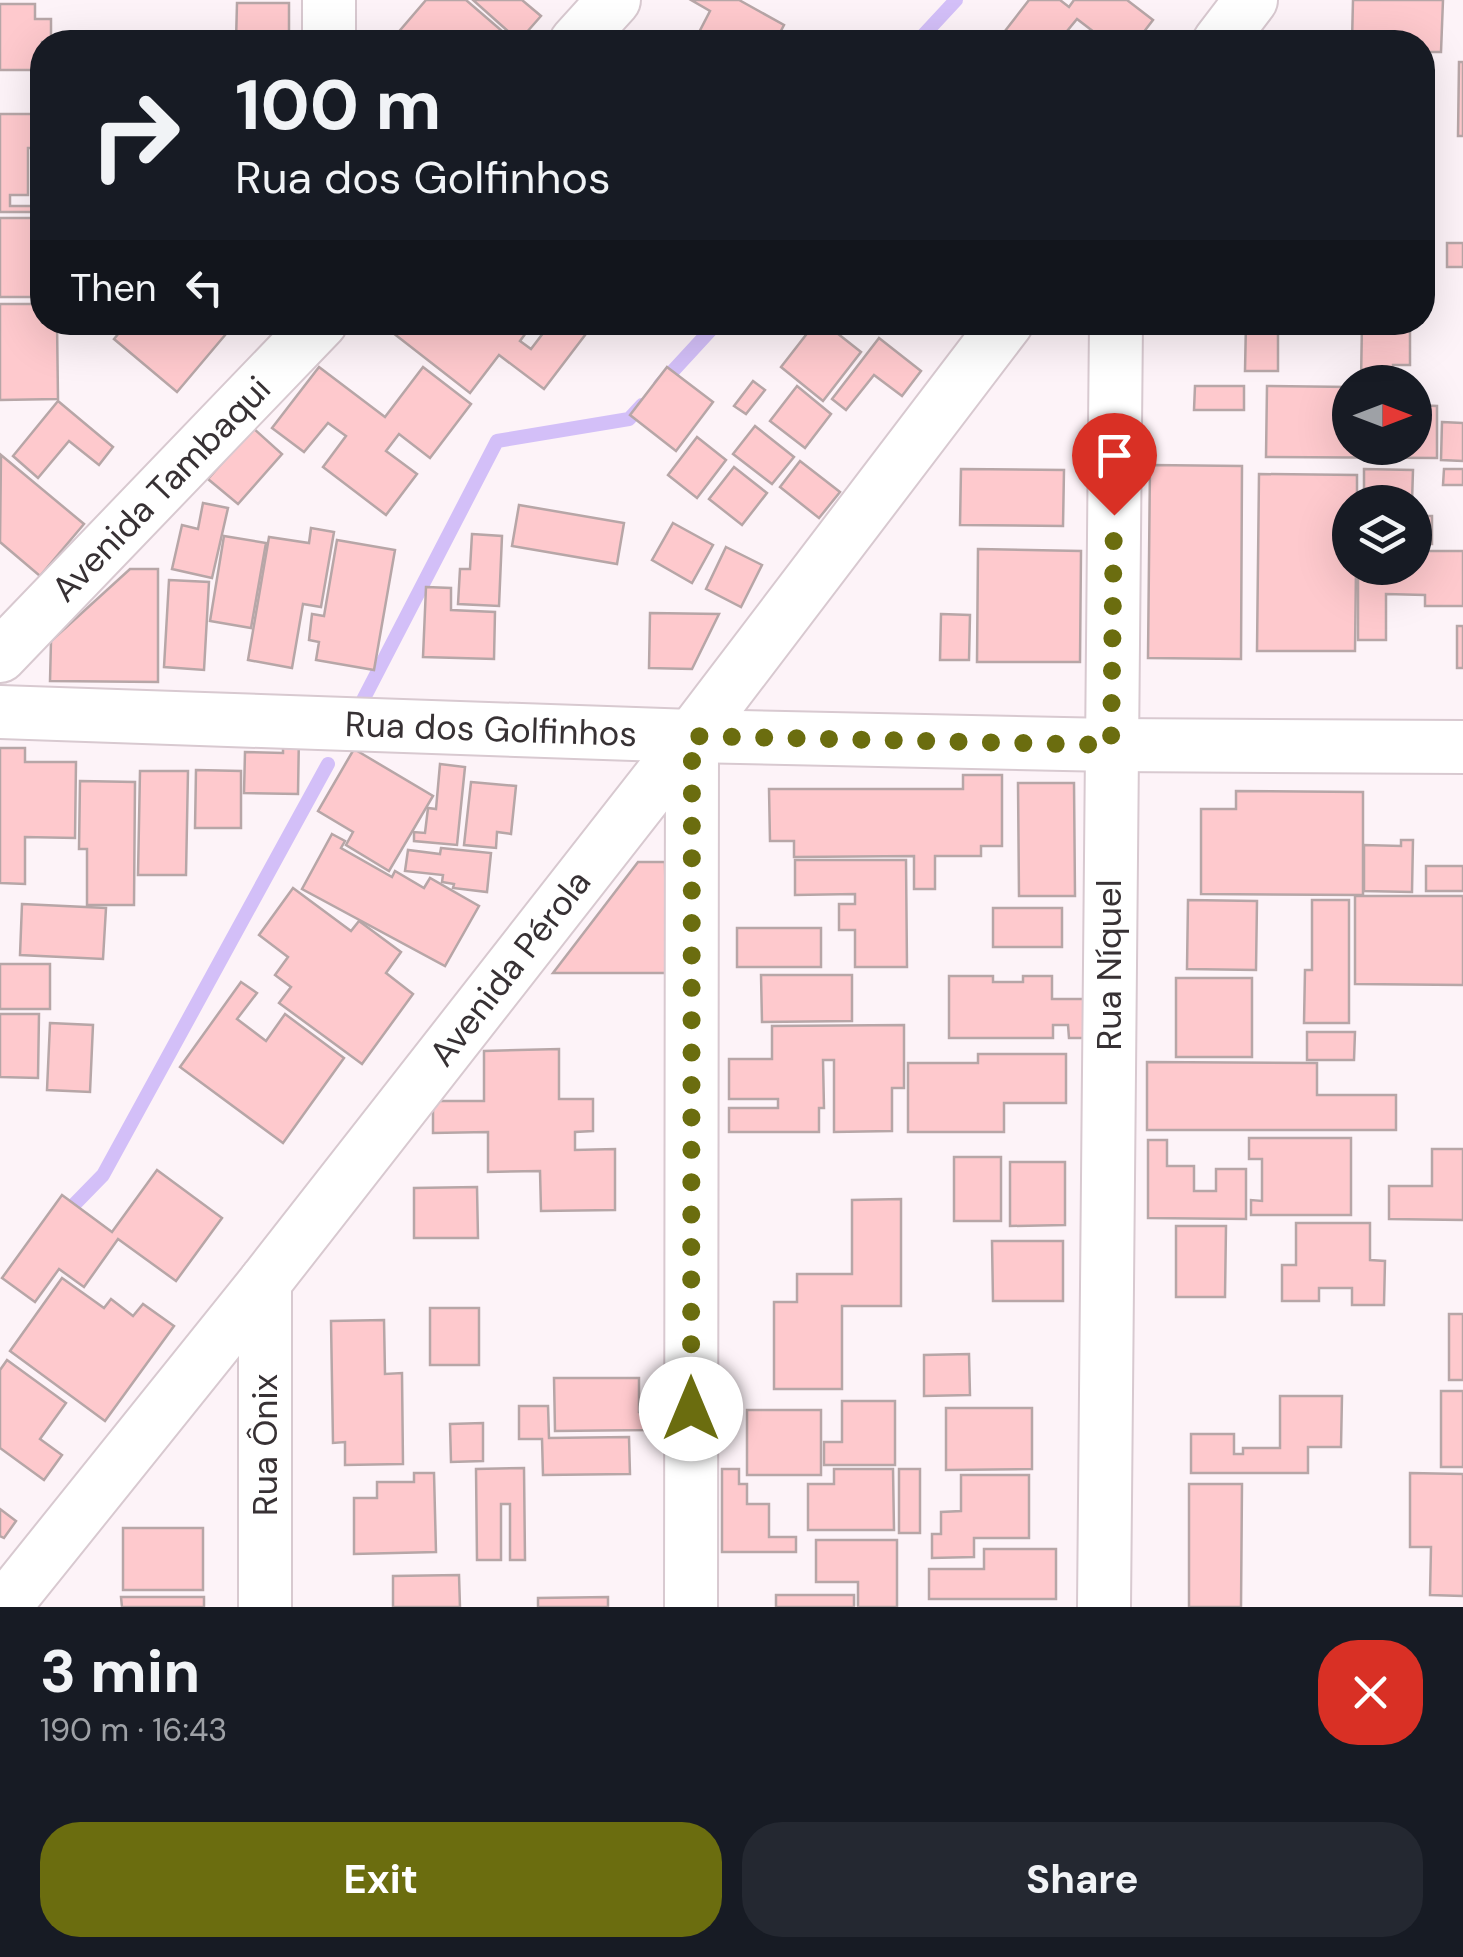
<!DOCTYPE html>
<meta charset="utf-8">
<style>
:root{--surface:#171b24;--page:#242831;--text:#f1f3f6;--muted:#9ea1a6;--accent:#6b6d0f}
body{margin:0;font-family:"DM Sans",sans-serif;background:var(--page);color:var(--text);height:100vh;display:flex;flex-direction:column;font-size:38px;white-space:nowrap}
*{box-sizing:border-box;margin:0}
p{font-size:32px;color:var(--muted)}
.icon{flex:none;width:55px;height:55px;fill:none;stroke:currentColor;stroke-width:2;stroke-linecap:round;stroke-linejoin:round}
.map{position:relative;height:1607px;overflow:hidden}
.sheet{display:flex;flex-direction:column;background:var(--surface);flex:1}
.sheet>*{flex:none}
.banner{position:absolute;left:30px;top:30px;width:1405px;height:305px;border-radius:40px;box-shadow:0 10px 40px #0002;background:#171b24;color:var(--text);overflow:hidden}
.needle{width:65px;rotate:90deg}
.tools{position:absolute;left:1332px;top:365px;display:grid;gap:20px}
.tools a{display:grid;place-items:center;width:100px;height:100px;border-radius:50%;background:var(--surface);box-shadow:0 10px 40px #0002;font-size:50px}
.pin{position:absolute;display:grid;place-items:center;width:85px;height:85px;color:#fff;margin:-102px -42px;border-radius:50% 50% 50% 0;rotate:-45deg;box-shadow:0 0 10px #0007}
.pin .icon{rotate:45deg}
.me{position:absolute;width:110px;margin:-55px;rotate:0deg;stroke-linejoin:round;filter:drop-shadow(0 0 8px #0008)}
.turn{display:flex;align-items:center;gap:35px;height:210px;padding:0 40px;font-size:45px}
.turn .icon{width:130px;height:130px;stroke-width:2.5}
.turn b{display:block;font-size:70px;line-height:85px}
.then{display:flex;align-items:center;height:95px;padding:0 40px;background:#0003;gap:20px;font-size:38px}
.round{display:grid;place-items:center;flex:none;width:105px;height:105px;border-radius:40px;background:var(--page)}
.overview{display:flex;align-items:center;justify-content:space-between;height:170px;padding:0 40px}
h1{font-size:60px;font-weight:700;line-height:75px}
.cta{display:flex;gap:20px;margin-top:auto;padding:20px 40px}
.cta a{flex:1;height:115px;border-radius:40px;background:var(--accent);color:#fff;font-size:40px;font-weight:700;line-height:115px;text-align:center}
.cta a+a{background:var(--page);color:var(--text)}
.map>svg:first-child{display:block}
</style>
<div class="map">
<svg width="1463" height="1607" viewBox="0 0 1463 1607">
<rect width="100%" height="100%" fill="#fdf3f8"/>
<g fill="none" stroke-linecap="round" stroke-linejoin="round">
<g stroke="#d3bff8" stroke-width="14">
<polyline points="917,42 956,0"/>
<polyline points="660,385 718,322"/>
<polyline points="363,700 497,441 629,419 642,405"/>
<polyline points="64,1215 103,1175 328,764"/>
</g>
</g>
<g fill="#fec9cd" stroke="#b7a6a7" stroke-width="2.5">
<polygon points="426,0 466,0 509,37 504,42 390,42"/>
<polygon points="473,0 522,0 541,16 519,41"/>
<polygon points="691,0 739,0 784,25 775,42 694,42 710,11"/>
<polygon points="1029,0 1060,0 1069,7 1074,0 1127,0 1153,20 1136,42 1107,42 1077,19 1058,42 1019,42 1005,31"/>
<polygon points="1353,0 1443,0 1441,52 1422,52 1422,42 1352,42"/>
<polygon points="237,3 289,3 289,42 236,42"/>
<polygon points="0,4 35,4 35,19 51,19 51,42 42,42 42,70 0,70"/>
<polygon points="1459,62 1463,62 1463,136 1458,136"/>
<polygon points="0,114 42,114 42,148 28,148 28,195 10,195 10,206 39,206 39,182 42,182 42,212 0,212"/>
<rect x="0" y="218" width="42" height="79"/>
<rect x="1447" y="243" width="16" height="24"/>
<polygon points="0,304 42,304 42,322 57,322 58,399 0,400"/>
<polygon points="128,322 212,322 226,334 177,392 114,339"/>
<polygon points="379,322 534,322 520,341 531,349 550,324 548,322 595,322 544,389 499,355 470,393"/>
<polygon points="816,322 823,322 861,352 823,401 781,367"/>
<polygon points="1246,322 1304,322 1304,328 1278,328 1278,371 1245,371"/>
<polygon points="1362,322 1410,322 1410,365 1393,365 1393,378 1381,378 1381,382 1361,382"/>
<polygon points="879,338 921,371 902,396 874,375 846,410 832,399"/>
<polygon points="319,367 385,417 423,367 471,404 430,458 399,434 386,451 417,474 386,515 323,467 346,436 328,423 304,452 272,428"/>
<polygon points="667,367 713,402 676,451 630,415"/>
<polygon points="753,381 765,390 746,414 734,406"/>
<polygon points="797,386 831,414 805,448 770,421"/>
<polygon points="1195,386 1244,386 1244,410 1194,410"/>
<polygon points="1267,386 1350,387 1350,448 1415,448 1415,405 1437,406 1437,458 1266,457"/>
<polygon points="58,401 113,447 99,465 69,441 38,478 13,456"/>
<polygon points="1442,422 1463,423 1463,461 1441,460"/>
<polygon points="755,426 794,457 772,484 733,454"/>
<polygon points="253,428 282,454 238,504 208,479"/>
<polygon points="697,437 726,460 697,498 668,475"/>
<polygon points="1,455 84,524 40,576 0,542"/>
<polygon points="800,461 840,492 819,518 780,487"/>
<polygon points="1150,465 1242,466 1241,659 1148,658"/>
<polygon points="734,467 767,493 742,525 709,499"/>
<polygon points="961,469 1064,470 1063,526 960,525"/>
<polygon points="1364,469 1413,470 1412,502 1364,502"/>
<polygon points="1444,469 1463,469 1463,485 1443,485"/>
<polygon points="1259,474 1357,475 1357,502 1350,502 1350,568 1356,568 1355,651 1257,651"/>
<polygon points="203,503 228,508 212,578 172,569 182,525 198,529"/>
<polygon points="519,505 624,523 617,564 512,546"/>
<rect x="1415" y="516" width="17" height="28"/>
<polygon points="673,523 713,545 692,583 652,560"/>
<polygon points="311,528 334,532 321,607 303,604 292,668 248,660 269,537 309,543"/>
<polygon points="472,534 502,536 499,606 458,604 460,569 470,569"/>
<polygon points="224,536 266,543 251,628 210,621"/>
<polygon points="337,540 395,550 374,670 316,660 319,642 309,640 312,614 324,616"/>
<polygon points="726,547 762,565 741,607 706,589"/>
<polygon points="978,549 1081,551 1080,662 977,662"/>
<polygon points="1415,551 1463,551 1463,606 1425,606 1425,595 1386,594 1386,640 1358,640 1358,568 1415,568"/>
<polygon points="130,569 158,569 158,682 50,681 51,641"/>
<polygon points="169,580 209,582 204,670 164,667"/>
<polygon points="426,587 451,588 451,610 495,612 494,659 423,657"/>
<polygon points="650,613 719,614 692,669 649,668"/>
<polygon points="941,614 970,615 969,660 940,660"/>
<rect x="1457" y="626" width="6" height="42"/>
<polygon points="283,733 299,733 298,794 244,793 245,752 283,753"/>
<polygon points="0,748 25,748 25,762 76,762 75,838 25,837 25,884 0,883"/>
<polygon points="354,749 433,796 389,871 346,845 353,832 318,811"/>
<polygon points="440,764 465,767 457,845 414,841 414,832 425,833 428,808 436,809"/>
<polygon points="196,770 241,771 241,828 195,828"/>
<polygon points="140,771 188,771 186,875 138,875"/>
<polygon points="963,775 1002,775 1002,846 981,846 981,856 935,856 935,889 914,889 914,856 794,857 794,841 770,841 769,789 963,789"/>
<polygon points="80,781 135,782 134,905 87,905 87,849 79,849"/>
<polygon points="471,782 516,786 511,834 497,832 496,848 464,845"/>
<polygon points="1018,783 1074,783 1075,896 1019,896"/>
<polygon points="1236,791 1363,792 1363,895 1201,894 1201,809 1236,809"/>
<polygon points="332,834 345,841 341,848 392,877 395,871 424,888 430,878 479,906 445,966 302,889"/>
<polygon points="1401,840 1413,840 1412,892 1364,891 1364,845 1401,846"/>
<polygon points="441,848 491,853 487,892 453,888 454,884 442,882 443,875 405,871 408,850 440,854"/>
<polygon points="795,860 906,860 907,967 855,967 855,930 839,930 839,904 855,904 855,894 795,895"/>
<polygon points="638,862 665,862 667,973 553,973"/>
<rect x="1426" y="866" width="37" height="25"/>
<polygon points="293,888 351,931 359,921 401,952 386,973 413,994 362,1064 279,1003 291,987 275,975 288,957 259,935"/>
<polygon points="1355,896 1463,896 1463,985 1355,984"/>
<polygon points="1188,900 1257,901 1256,970 1187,969"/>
<polygon points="1312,900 1349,900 1349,1023 1304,1023 1305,970 1312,970"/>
<polygon points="22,904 106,908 103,959 20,955"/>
<rect x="993" y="908" width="69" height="39"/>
<rect x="737" y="928" width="84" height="39"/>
<rect x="0" y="964" width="50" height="45"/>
<polygon points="761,975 852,975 852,1021 762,1022"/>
<polygon points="949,976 993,976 993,982 1023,982 1023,976 1052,976 1052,999 1084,999 1084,1038 1069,1038 1068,1025 1053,1025 1053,1038 949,1038"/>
<rect x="1176" y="978" width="76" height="79"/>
<polygon points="241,982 257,993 237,1019 266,1041 285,1014 344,1058 283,1143 180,1067"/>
<polygon points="0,1014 39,1014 38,1078 0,1077"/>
<polygon points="50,1023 93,1025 90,1092 47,1090"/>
<polygon points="904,1025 904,1088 892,1088 892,1131 834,1132 834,1060 823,1060 824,1108 819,1108 819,1132 729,1132 729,1108 778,1108 778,1099 729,1099 729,1059 772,1059 772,1026"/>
<polygon points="1307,1032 1355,1032 1354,1060 1307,1060"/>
<polygon points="559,1049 559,1099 593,1099 593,1131 575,1132 575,1150 615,1149 615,1210 541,1211 540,1171 488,1172 488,1132 433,1133 433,1101 484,1101 484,1051"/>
<polygon points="978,1054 1066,1054 1066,1103 1004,1103 1004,1132 908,1132 908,1063 978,1063"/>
<polygon points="1147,1062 1317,1063 1317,1095 1396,1095 1396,1130 1147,1130"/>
<polygon points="1249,1138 1351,1138 1351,1215 1251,1215 1251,1200 1262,1201 1262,1159 1249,1159"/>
<polygon points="1148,1140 1167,1140 1167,1166 1194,1166 1194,1191 1216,1191 1216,1169 1246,1169 1246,1219 1148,1218"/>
<polygon points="1432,1149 1463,1149 1463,1220 1389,1219 1389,1186 1432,1186"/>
<rect x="954" y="1157" width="47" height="64"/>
<polygon points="1010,1162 1065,1162 1065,1225 1010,1226"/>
<polygon points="157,1170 222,1218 176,1281 118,1239 84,1287 59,1269 35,1302 2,1278 62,1195 112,1232"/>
<polygon points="477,1187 478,1238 414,1238 414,1188"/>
<polygon points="901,1199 901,1306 842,1306 842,1389 774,1389 774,1302 797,1302 797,1274 852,1274 852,1200"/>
<polygon points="1296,1223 1370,1223 1370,1260 1385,1261 1384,1305 1352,1305 1352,1288 1319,1288 1319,1301 1282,1301 1282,1265 1296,1265"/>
<polygon points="1176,1226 1226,1226 1225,1297 1176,1297"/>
<polygon points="992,1241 1063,1241 1063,1301 993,1301"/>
<polygon points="62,1278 104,1308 111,1299 133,1316 143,1304 174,1326 105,1421 10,1351"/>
<rect x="430" y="1308" width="49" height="57"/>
<rect x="1449" y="1314" width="14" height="66"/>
<polygon points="384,1320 385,1374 402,1373 403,1464 345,1465 345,1442 333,1443 331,1321"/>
<polygon points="969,1354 970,1395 924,1396 924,1355"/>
<polygon points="7,1360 66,1403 40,1439 62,1455 44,1480 0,1448 0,1370"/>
<polygon points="554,1378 639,1378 639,1412 649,1412 650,1430 555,1431"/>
<rect x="1441" y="1391" width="22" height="76"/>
<polygon points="1280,1396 1342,1396 1341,1447 1308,1447 1308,1473 1191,1473 1191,1434 1234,1434 1234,1454 1243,1454 1243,1448 1280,1448"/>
<polygon points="842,1401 895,1401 895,1465 824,1465 824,1442 842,1442"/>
<polygon points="519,1406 548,1406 549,1438 629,1437 630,1474 543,1475 542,1439 519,1439"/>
<polygon points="946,1408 1032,1408 1032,1469 946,1470"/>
<rect x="747" y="1410" width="74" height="65"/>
<polygon points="483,1423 483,1461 451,1462 450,1424"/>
<polygon points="524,1468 525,1560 510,1560 510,1504 501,1504 501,1560 477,1560 476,1469"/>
<polygon points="722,1469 739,1469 739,1484 747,1484 747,1504 769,1504 769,1537 796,1537 796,1552 722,1552"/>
<polygon points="834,1469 893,1469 894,1530 808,1530 808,1484 834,1484"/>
<rect x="899" y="1469" width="21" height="64"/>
<polygon points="414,1473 434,1473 436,1552 354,1554 354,1498 377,1498 377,1482 414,1482"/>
<polygon points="1410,1473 1463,1474 1463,1596 1430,1595 1431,1547 1410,1547"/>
<polygon points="961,1475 1029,1475 1029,1538 974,1538 974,1557 932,1558 932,1534 941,1534 941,1512 961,1511"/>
<polygon points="1189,1484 1242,1484 1241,1607 1189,1607"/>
<polygon points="0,1509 16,1521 4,1538 0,1536"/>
<rect x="123" y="1528" width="80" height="62"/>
<polygon points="816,1540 897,1540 897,1607 858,1607 858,1582 816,1582"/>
<polygon points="984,1549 1056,1549 1056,1599 929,1599 929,1569 984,1569"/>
<polygon points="459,1575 460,1607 393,1607 393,1576"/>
<rect x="776" y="1595" width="78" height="12"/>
<polygon points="121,1597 204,1597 204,1607 122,1607"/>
<polygon points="608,1597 608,1607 538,1607 538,1598"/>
</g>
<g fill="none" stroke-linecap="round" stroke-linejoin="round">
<g stroke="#d8c9d0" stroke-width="56">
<g id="street">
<polyline points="329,42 329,0"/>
<polyline points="576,42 614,0"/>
<polyline points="1219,42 1251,0"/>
<polyline points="0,656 321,322"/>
<polyline points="0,712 692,736 1111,745 1463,747"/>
<polyline points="265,1282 265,1607"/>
<polyline points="4,1607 265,1282 692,736 1007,322"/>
<polyline points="691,1607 692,736"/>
<polyline points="1104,1607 1116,322"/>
</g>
</g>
<use href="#street" stroke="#fff" stroke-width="52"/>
</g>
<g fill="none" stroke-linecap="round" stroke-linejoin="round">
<polyline stroke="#6b6d0f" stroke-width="18" stroke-dasharray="0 32.4" points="691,1409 692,736 1111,745 1114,515"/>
</g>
<g text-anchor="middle" stroke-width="8" stroke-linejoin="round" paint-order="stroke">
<g font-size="35" fill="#373134" stroke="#fff">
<text transform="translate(161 489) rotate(-46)" y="12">Avenida Tambaqui</text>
<text transform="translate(491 729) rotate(2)" y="12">Rua dos Golfinhos</text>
<text transform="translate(1109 965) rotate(-90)" y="12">Rua Níquel</text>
<text transform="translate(510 968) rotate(-52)" y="12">Avenida Pérola</text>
<text transform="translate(265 1445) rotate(-90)" y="12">Rua Ônix</text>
</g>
</g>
</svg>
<div class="tools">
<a><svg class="needle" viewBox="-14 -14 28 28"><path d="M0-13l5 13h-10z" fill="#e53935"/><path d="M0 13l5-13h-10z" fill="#9ea1a6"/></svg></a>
<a><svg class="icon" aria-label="layers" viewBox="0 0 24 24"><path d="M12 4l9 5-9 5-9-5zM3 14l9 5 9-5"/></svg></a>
</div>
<div class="pin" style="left:1114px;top:515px;background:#d93025"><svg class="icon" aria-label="arrive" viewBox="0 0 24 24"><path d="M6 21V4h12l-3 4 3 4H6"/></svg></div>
<svg class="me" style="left:691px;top:1409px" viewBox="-20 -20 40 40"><circle r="19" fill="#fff"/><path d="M0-13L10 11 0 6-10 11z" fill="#6b6d0f"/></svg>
<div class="banner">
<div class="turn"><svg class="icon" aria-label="right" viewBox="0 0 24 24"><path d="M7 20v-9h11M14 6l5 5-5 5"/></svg><div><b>100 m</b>Rua dos Golfinhos</div></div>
<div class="then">Then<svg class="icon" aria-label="left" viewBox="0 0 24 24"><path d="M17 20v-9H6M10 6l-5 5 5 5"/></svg></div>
</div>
</div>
<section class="sheet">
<div class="overview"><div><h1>3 min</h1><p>190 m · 16:43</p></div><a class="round" style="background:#d93025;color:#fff"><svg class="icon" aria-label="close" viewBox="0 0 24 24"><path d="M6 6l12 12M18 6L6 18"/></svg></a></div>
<div class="cta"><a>Exit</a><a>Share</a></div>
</section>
